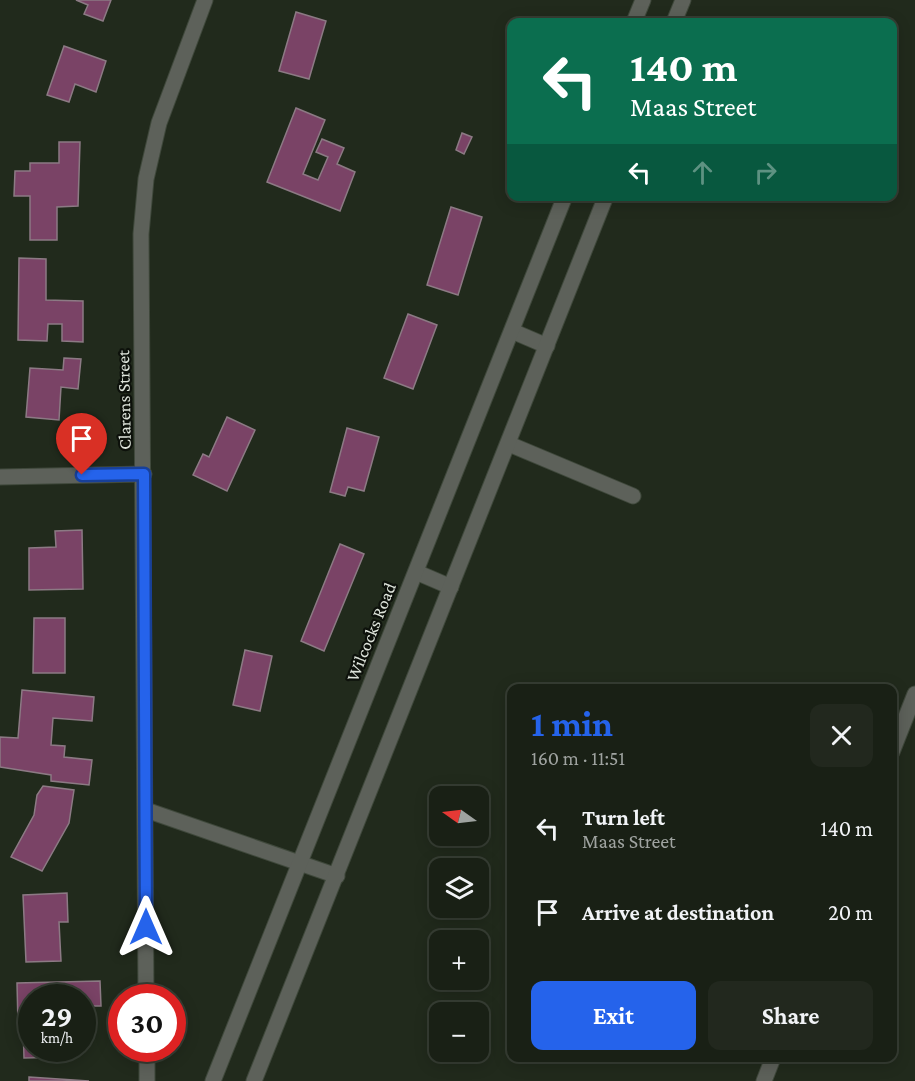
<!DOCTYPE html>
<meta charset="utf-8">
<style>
:root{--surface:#192015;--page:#22281e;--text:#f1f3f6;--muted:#9fa3a0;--line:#373e34;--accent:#2563eb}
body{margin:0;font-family:"Crimson Pro",serif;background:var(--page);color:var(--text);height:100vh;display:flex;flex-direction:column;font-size:22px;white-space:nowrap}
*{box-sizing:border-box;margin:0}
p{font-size:20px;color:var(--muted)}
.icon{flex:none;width:33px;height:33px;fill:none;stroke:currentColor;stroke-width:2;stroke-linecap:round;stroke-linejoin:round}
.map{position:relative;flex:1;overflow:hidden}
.details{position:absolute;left:507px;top:684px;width:390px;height:378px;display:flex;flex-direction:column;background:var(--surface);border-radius:12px;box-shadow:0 3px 15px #0003,0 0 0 2px var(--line)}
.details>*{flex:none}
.banner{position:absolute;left:507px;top:18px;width:390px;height:183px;border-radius:12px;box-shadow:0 3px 15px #0003,0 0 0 2px var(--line);background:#0b6e4f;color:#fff;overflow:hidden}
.needle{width:39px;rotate:284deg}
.fabs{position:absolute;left:429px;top:786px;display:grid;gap:12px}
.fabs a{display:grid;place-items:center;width:60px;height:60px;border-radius:12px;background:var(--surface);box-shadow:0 3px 15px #0003,0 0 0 2px var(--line);font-size:30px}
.speed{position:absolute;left:18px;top:984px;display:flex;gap:12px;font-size:30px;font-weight:700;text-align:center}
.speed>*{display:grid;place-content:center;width:78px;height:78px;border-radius:50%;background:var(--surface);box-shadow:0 3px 15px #0003,0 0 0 2px var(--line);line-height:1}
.speed small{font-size:15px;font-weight:400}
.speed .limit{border:9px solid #d22;background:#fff;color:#111}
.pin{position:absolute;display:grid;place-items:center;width:51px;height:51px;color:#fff;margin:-62px -26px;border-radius:50% 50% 50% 0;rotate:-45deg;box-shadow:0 0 6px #0007}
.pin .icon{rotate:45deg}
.me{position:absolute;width:66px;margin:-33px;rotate:0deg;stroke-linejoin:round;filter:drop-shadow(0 0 4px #0008)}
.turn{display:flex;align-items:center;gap:21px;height:126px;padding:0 24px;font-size:27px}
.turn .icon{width:78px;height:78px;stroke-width:2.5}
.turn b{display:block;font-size:42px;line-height:51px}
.lanes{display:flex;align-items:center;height:57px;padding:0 24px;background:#0003;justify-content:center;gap:30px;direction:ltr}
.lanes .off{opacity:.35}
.round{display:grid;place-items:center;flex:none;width:63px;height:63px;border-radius:12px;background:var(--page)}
.summary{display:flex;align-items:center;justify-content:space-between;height:102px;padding:0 24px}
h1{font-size:36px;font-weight:700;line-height:45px;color:var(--accent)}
.action{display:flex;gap:12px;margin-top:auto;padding:12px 24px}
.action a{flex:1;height:69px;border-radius:12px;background:var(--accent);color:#fff;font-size:24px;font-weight:700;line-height:69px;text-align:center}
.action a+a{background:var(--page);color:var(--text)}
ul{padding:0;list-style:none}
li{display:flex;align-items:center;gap:18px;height:84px;padding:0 24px}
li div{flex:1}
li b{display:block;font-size:22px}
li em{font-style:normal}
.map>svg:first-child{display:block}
</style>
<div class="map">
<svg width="915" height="1081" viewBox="0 0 915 1081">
<rect width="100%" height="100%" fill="#212a1c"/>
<g fill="#7a4366" stroke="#8c7a84" stroke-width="1.5">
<polygon points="76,0 111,0 103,21 84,14 88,5"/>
<polygon points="296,12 326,21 309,79 279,71"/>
<polygon points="64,46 106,61 96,92 75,84 69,102 47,95"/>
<polygon points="296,108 325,120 303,174 318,180 328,157 316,152 322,139 344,148 337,164 355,172 340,211 267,182"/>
<polygon points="462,133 472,137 464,154 456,150"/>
<polygon points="59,142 80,142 78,206 57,207 57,240 30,240 30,196 14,196 15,171 30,171 30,163 59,163"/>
<polygon points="451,207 482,217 458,295 427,285"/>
<polygon points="19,258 46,259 46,300 83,301 83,342 62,341 62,324 48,324 47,341 18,340"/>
<polygon points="408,314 437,325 413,389 384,378"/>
<polygon points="64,358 81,359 78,389 61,387 59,420 26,417 30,368 63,370"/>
<polygon points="227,417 255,430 227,491 193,475 203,454 209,457"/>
<polygon points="347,428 379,437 364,491 348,487 345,496 330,492"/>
<polygon points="82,530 83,589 29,590 29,548 56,547 55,531"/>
<polygon points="340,544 364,554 324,651 301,641"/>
<polygon points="34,618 65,618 65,673 33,673"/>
<polygon points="245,650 272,656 260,711 233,705"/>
<polygon points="22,690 94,697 92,721 53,718 51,745 65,746 64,757 92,760 89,785 51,781 51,775 0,767 0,737 18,738"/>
<polygon points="43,786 74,790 69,823 42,871 11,857 34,815 37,795"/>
<polygon points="67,893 68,922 59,922 61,961 26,962 23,895"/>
<polygon points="100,981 101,1006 82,1006 82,998 32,998 32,1048 65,1048 65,1057 24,1058 23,1024 18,1024 17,983"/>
<polygon points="29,1077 89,1081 29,1081"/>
</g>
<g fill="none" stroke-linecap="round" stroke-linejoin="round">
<g stroke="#3f483b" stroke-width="17">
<g id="minor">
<polyline points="509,444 633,496"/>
<polyline points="0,477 144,474"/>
<polyline points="892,752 915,694"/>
<polyline points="146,810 337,876"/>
<polyline points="146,998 141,234 146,179 159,123 205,0"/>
<polyline points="147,1048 147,1081"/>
<polyline points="764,1081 773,1058"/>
</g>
</g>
<g stroke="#3f483b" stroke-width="17">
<g id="tertiary">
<polyline points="634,22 643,0"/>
<polyline points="674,22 683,0"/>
<polyline points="512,331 547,346"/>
<polyline points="416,572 451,587"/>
<polyline points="213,1081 565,196"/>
<polyline points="254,1081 606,196"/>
</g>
</g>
<use href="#minor" stroke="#5d615a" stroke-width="15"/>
<use href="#tertiary" stroke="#5d615a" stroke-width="15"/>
</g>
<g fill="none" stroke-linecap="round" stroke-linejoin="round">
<g stroke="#184099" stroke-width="15">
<polyline id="route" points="82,475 144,474 146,927"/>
</g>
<use href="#route" stroke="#2563eb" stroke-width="10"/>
</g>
<g text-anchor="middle" stroke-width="4.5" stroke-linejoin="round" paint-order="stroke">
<g font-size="18" fill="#dee4db" stroke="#0d110b">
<text transform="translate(124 400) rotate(-91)" y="6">Clarens Street</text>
<text transform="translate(371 632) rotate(-68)" y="6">Wilcocks Road</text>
</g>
</g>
</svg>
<div class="fabs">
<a><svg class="needle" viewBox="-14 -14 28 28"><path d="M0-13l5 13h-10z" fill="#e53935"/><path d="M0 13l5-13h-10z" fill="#9fa3a0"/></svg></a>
<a><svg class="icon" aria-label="layers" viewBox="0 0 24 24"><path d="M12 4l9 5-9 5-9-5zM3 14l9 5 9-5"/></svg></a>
<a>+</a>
<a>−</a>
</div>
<div class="speed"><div>29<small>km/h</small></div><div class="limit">30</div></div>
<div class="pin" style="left:82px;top:475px;background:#d93025"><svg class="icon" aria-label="arrive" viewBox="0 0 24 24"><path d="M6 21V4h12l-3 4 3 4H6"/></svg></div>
<svg class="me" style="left:146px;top:927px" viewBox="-20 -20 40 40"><path d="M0-17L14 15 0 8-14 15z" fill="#2563eb" stroke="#fff" stroke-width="4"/></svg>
<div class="banner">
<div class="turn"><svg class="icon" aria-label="left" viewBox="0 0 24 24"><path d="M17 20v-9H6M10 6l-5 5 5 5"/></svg><div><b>140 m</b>Maas Street</div></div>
<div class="lanes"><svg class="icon" aria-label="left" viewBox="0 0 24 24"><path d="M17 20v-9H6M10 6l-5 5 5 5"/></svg><svg class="icon off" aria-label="ahead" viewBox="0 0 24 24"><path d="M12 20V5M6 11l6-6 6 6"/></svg><svg class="icon off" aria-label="right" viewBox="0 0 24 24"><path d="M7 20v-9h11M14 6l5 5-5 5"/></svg></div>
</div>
<section class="details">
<div class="summary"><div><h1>1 min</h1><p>160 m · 11:51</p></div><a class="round"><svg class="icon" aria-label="close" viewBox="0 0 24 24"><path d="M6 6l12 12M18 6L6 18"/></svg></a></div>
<ul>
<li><svg class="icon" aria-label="left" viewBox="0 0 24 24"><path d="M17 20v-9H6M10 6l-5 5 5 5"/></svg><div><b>Turn left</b><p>Maas Street</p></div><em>140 m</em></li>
<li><svg class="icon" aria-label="arrive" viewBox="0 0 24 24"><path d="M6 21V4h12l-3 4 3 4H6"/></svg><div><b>Arrive at destination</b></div><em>20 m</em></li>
</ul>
<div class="action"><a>Exit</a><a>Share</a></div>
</section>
</div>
